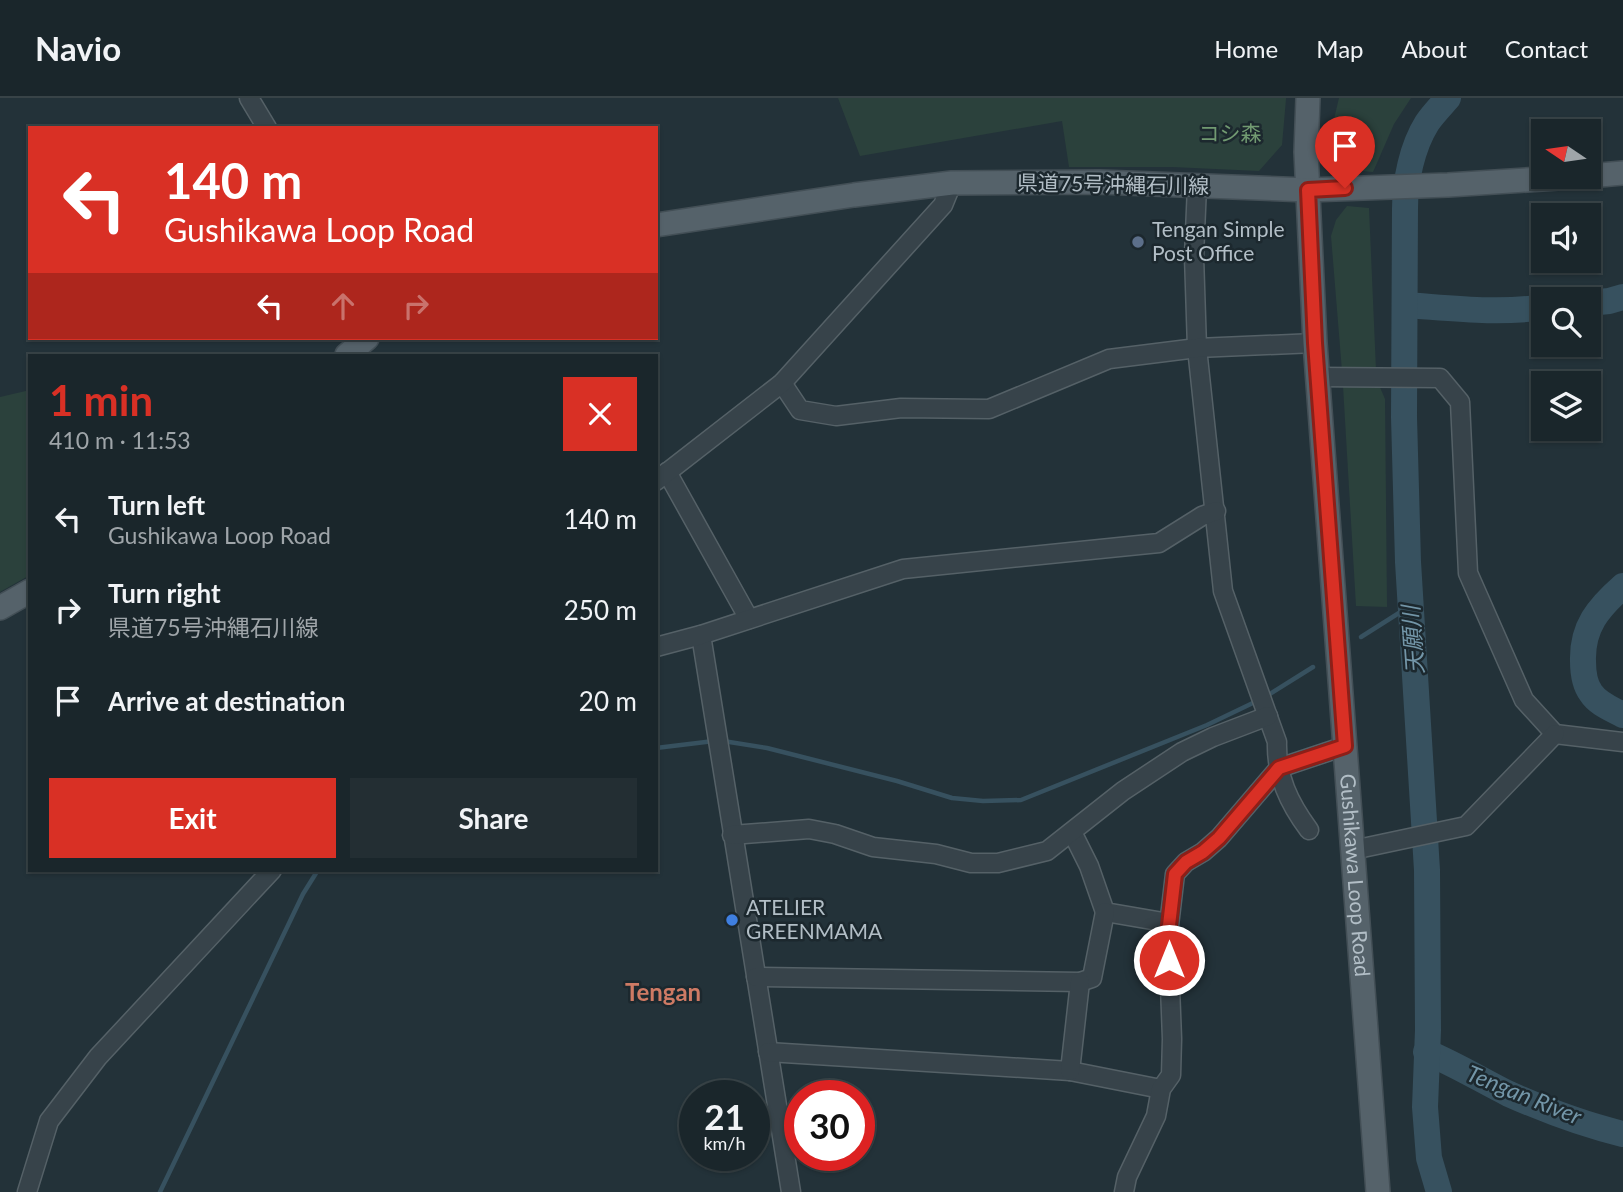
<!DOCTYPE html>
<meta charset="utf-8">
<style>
:root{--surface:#1a262b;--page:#232e33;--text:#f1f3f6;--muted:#9fa5a9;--line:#384347;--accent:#d93025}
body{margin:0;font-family:Lato,"Noto Sans JP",sans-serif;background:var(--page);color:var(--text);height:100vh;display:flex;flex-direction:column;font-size:26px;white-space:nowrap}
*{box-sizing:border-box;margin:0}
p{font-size:23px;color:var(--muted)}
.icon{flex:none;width:38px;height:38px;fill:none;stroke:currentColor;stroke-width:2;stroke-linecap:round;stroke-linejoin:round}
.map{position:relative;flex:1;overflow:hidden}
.details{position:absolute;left:28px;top:256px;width:630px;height:518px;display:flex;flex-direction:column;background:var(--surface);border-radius:0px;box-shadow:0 2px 5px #0004,0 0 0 2px var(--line)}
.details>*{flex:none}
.banner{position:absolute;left:28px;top:28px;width:630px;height:214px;border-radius:0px;box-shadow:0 2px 5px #0004,0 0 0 2px var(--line);background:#d93025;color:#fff;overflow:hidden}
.needle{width:46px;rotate:283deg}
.fabs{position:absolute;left:1531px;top:21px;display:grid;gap:14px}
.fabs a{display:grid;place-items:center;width:70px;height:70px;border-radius:0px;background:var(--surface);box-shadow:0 2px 5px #0004,0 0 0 2px var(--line);font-size:35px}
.speed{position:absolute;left:679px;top:982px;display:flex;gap:14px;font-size:35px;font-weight:700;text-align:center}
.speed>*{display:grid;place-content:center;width:91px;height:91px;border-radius:50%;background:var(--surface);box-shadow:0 2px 5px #0004,0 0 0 2px var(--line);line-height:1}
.speed small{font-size:18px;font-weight:400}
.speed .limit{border:10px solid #d22;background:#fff;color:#111}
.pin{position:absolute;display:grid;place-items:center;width:60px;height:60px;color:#fff;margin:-72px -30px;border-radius:50% 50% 50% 0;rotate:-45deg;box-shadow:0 0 7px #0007}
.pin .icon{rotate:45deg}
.me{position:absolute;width:77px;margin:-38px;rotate:0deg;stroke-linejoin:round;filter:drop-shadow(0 0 5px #0008)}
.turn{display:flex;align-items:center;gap:24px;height:147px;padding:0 21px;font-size:32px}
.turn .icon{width:91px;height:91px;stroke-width:2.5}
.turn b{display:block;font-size:49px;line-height:60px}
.lanes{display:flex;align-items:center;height:66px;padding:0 21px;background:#0003;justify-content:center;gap:35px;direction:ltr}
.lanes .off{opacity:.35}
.round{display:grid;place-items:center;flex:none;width:74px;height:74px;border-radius:0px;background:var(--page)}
.summary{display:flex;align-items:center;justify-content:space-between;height:119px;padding:0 21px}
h1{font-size:42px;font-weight:700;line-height:52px;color:var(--accent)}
.cta{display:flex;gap:14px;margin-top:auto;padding:14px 21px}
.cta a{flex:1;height:80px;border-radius:0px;background:var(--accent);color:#fff;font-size:28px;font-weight:700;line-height:80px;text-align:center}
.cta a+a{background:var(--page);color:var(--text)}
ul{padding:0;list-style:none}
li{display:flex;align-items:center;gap:21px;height:91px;padding:0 21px}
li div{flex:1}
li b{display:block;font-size:26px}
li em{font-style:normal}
header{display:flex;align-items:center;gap:42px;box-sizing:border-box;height:98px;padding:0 35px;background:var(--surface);border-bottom:2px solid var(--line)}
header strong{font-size:33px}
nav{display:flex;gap:38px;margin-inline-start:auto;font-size:24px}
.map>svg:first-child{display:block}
</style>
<header>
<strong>Navio</strong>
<nav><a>Home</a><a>Map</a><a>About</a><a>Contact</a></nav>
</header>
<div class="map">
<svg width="1623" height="1094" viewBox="0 0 1623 1094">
<rect width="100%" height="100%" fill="#233239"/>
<g fill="#2b413c">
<polygon points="838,0 1286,0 1286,1 1282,47 1259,73 1172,69 1069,69 1062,23 860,58"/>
<polygon points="1339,0 1411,0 1394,26 1373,74 1351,72 1328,46"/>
<polygon points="1347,108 1369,110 1376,272 1342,273 1331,138 1336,122"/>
<polygon points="1379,287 1385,301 1387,509 1356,508 1343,288"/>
<polygon points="30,292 30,477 0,494 0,299"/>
</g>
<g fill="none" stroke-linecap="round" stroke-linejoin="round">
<g stroke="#37515f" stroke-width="4.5">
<polyline points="1361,539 1410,508"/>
<polyline points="1265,599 1313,569"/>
<polyline points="723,643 767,650 897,683 952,700 983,703 1021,702 1207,627 1257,603"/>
<polyline points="656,650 714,643"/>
<polyline points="160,1094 303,796 318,772"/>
</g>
<g stroke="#37515f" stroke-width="26">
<polyline points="1589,205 1609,203 1623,199"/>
<path d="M1405,207C1451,210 1498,216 1544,209"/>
<path d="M1623,488C1598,510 1582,529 1583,563C1583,573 1585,587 1591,595C1598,606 1612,611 1623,617"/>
<path d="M1426,954C1455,966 1481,982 1509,996C1545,1012 1585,1027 1623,1036"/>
<path d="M1439,1094L1429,1060L1425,1009L1428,932L1427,772L1408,464L1404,319L1405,111C1405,83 1412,49 1427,25C1433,16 1441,8 1448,0"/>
</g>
<g stroke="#556167" stroke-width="21">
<g id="minor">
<polyline points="249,0 267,30"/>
<path d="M1197,88L1194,158L1197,250L1223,493L1277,644C1276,678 1289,705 1309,732"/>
<polyline points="1318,279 1440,280 1460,304 1468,475 1524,602 1555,636 1623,644"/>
<polyline points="782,285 800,312 836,318 901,310 989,311 1109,261 1197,250 1315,245"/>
<polyline points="667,374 749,521"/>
<polyline points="656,383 782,285 943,107 952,85"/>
<polyline points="701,537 791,1094"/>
<polyline points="656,549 701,537 903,471 1159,445 1202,418 1216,413"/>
<polyline points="1072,734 1089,768 1105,814 1169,825"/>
<polyline points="732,737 809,731 835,736 873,749 936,756 971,765 998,765 1047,753 1123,693 1182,654 1213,639 1268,618"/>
<polyline points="1353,752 1466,728 1555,636"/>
<polyline points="756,879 1080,884 1092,880 1105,814"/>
<polyline points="768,954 1070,973 1161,991"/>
<polyline points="1070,973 1080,884"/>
<polyline points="27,1094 49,1023 98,959 272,772"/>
<polyline points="1124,1094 1127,1079 1156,1018 1161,991 1171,977 1172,941 1168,836 1175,776 1186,764 1203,754 1219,740 1279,670 1345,648"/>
</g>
</g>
<g stroke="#434f56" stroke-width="26">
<g id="major">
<path id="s1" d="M1308,0L1306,54L1315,245L1378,1094"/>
<polyline points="1589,78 1623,75"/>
<polyline points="656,127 854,97 952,85 1100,84 1308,92 1448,87 1573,79"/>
<polyline points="347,257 367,240"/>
<polyline points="0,510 30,493"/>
</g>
</g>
<use href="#minor" stroke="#37434a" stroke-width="18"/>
<use href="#major" stroke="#55626a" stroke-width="23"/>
</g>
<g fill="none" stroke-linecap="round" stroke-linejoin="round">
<g stroke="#8d1f18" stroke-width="18">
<polyline id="route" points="1169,862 1168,836 1175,776 1186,764 1203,754 1219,740 1279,670 1345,648 1315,245 1308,92 1345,90"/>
</g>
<use href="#route" stroke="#d93025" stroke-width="12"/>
</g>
<circle fill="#5c6f8a" stroke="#1c282e" stroke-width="2.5" cx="1138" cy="144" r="7"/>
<circle fill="#3f7fe0" stroke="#1c282e" stroke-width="2.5" cx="732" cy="822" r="7"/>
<g text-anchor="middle" stroke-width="5" stroke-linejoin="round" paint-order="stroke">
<g font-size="21" fill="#719a71" stroke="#1c282e">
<text x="1230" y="43">コシ森</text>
</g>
<g font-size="21" fill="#b2bec6" stroke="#1c282e">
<text transform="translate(1113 87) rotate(1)" y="7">県道75号沖縄石川線</text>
<text dy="7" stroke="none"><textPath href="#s1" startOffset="779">Gushikawa Loop Road</textPath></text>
</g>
<g font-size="21" fill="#b2bec6" stroke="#1c282e" text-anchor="start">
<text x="1152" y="139">Tengan Simple<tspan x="1152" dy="24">Post Office</tspan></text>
<text x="746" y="817">ATELIER<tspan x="746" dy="24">GREENMAMA</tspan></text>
</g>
<g font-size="23" font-style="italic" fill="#7396a8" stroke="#1c282e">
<text transform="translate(1413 542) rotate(-94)" y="8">天願川</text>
<text transform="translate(1524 997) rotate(22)" y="8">Tengan River</text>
</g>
<g font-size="24" font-weight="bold" fill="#ce7a64" stroke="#1c282e">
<text x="663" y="903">Tengan</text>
</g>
</g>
</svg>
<div class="fabs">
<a><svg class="needle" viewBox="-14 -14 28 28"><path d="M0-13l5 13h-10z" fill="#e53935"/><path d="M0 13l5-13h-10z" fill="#9fa5a9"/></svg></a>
<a><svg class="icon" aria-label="sound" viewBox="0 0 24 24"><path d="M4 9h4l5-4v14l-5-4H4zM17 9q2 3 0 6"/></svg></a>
<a><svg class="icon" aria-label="search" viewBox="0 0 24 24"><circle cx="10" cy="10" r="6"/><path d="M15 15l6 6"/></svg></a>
<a><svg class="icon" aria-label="layers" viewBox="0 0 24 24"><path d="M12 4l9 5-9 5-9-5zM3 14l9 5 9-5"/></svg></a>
</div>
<div class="speed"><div>21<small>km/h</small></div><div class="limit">30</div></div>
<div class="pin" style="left:1345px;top:90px;background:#d93025"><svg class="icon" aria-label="arrive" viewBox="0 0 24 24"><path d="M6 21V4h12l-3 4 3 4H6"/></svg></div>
<svg class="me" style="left:1169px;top:862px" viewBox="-20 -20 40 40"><circle r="17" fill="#d93025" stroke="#fff" stroke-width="3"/><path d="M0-11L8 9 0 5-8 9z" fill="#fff"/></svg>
<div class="banner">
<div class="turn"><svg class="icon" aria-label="left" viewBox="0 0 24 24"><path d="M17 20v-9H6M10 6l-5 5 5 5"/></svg><div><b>140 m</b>Gushikawa Loop Road</div></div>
<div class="lanes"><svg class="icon" aria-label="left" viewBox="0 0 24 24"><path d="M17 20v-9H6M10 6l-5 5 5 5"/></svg><svg class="icon off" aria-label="ahead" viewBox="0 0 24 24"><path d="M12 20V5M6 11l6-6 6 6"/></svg><svg class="icon off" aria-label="right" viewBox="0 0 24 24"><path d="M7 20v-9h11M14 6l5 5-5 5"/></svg></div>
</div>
<section class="details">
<div class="summary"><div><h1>1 min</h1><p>410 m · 11:53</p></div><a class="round" style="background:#d93025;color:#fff"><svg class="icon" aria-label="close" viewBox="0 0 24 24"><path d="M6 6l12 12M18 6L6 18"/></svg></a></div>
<ul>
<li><svg class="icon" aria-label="left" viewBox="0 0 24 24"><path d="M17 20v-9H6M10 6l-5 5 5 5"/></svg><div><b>Turn left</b><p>Gushikawa Loop Road</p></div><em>140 m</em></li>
<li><svg class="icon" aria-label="right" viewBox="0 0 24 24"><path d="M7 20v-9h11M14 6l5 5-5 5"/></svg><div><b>Turn right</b><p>県道75号沖縄石川線</p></div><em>250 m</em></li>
<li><svg class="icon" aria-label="arrive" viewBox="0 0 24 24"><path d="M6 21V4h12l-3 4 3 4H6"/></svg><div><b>Arrive at destination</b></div><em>20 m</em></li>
</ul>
<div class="cta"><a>Exit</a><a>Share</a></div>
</section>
</div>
